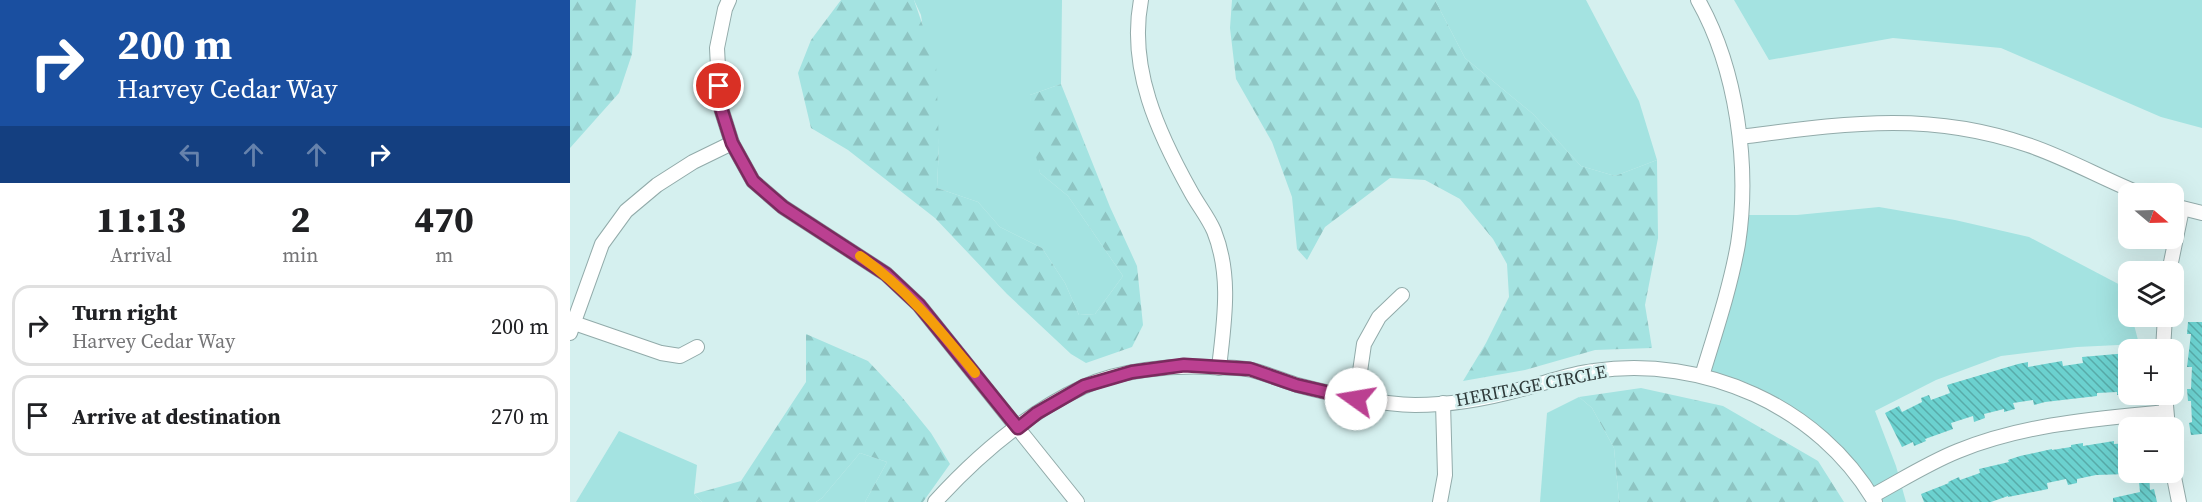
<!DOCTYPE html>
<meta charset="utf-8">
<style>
:root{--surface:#fff;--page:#f6f6f6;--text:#202124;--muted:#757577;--line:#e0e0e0}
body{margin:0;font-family:"Source Serif 4",serif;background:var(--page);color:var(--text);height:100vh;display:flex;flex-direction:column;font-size:22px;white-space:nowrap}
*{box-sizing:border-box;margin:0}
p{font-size:20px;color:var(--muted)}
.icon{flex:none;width:33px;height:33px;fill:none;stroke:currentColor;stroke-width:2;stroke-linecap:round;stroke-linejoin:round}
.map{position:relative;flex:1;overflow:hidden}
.details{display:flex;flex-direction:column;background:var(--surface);width:570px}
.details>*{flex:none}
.guide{background:#1a4fa0;color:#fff;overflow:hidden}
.needle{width:39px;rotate:109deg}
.controls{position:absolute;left:1548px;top:183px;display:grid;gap:12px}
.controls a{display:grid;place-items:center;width:66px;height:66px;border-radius:12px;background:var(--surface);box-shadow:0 6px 24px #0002;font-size:30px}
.pin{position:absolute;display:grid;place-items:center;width:51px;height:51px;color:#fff;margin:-26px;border:3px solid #fff;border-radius:50%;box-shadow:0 2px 6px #0007}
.me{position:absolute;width:66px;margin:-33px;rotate:283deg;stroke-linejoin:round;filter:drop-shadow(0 0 4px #0008)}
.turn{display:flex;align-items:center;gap:21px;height:126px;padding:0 18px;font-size:27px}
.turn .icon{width:78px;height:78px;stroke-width:2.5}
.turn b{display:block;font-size:42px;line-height:51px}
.lanes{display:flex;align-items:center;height:57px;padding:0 18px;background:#0003;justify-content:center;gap:30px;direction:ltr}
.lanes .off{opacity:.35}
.eta{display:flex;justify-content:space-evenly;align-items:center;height:102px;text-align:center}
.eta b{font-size:36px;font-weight:800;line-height:42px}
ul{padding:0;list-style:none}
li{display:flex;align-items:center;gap:18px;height:81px;margin:0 12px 9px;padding:0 6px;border:3px solid var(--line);border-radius:18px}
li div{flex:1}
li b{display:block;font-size:22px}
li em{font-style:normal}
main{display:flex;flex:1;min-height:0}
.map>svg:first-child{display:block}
</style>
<main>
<section class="details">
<div class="guide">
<div class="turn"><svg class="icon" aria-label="right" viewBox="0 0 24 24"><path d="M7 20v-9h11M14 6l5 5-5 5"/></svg><div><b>200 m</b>Harvey Cedar Way</div></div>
<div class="lanes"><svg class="icon off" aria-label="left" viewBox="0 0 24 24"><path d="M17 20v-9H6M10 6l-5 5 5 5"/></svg><svg class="icon off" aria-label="ahead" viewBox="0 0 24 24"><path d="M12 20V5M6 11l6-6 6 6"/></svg><svg class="icon off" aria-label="ahead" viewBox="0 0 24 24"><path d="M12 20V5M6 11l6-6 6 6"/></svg><svg class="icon" aria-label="right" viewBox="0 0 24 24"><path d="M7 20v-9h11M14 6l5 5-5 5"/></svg></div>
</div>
<div class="eta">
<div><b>11:13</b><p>Arrival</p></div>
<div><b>2</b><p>min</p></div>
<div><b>470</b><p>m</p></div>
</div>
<ul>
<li><svg class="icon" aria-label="right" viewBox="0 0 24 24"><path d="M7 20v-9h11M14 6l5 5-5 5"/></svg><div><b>Turn right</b><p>Harvey Cedar Way</p></div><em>200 m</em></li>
<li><svg class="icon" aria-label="arrive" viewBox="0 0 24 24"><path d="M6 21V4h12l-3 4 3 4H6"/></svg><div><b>Arrive at destination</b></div><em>270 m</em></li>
</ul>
</section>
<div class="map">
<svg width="1632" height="502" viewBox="0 0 1632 502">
<defs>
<pattern id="forest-firs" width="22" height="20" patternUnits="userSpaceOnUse" patternTransform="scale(1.5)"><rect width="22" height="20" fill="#a4e3e1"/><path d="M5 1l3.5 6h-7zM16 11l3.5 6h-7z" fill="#8ec4c2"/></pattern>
<pattern id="building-back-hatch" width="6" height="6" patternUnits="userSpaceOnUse" patternTransform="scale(1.5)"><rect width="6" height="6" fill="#6bd1cf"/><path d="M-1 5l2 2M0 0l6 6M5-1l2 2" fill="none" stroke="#58aba9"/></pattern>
</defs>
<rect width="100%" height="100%" fill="#d5f0ef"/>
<g fill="#a4e3e1">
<polygon points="344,0 492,0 491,84 460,95 470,173 498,196 553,276 525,314 509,315 495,283 472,248 430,227 408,202 367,188 369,145 351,15"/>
<polygon points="865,0 1016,0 1069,101 1087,160 1045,176 1011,166 963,114 895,58"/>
<polygon points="1164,0 1632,0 1632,128 1591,117 1431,48 1323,38 1199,60"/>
<polygon points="1309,207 1385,220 1459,237 1556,288 1558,316 1562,317 1569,344 1507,347 1431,356 1366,380 1305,411 1326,466 1336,502 1305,502 1233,422 1132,376 1170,215 1227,215"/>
<polygon points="1009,397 1022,408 1044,448 1049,502 970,502 977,413"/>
<polygon points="49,431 127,465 124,494 132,502 6,502"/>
<polygon points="290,453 317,462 295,502 246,502 252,498"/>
</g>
<g fill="url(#forest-firs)">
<polygon points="0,0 66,0 62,54 49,93 0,148"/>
<polygon points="271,0 344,0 366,64 369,145 367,188 408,202 430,227 472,248 495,283 509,315 525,314 553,276 498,196 470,173 461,136 460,95 491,84 540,207 567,266 573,325 562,347 516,363 501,354 437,294 365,218 278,150 241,128 228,73 241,40"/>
<polygon points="662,0 865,0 895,58 963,114 1011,166 1045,176 1087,160 1088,238 1075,305 1082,348 1025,350 955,370 893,381 916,343 939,297 937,264 923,239 890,199 855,180 820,178 755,227 737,260 727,249 722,197 702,142 666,79 660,28"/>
<polygon points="236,334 298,361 331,396 361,433 380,464 353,502 295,502 317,462 290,453 252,498 246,502 132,502 124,494 171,481 236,382"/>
<polygon points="1071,388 1153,406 1248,461 1274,502 1049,502 1044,448 1022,408 1009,397"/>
</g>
<g fill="url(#building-back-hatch)">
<polygon points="1618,322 1632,322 1632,434 1621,435 1619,423 1622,422 1621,401 1618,401 1617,389 1621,389 1622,367 1617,367 1621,334 1617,334"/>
<polygon points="1558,353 1558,395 1547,395 1547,392 1527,393 1527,396 1475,402 1464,405 1463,400 1443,403 1445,409 1434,412 1434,409 1414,414 1415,418 1404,422 1403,416 1381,423 1383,429 1355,439 1356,441 1344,446 1343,442 1332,447 1315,413 1329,406 1332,412 1352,402 1351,398 1359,395 1361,400 1380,393 1377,385 1448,364 1458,362 1458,367 1492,361 1493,366 1513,363 1512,357"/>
<polygon points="1544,441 1544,444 1558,443 1558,474 1526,475 1507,479 1507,483 1498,485 1496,479 1477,483 1478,489 1438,497 1438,496 1421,502 1354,502 1351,494 1379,483 1378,482 1389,477 1390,480 1410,473 1409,469 1439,462 1438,460 1450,456 1482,449 1482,450 1501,447 1501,445 1513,443 1513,446"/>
<polygon points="1568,472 1579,472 1580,490 1584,489 1587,502 1543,502 1543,498 1570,492"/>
</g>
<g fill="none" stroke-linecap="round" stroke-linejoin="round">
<g stroke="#92abaa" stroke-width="16">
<g id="minor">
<polyline points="159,0 155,9 147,48 150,105 162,143 183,181 213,207 316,274 349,305 507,502"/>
<path d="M571,0C558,68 588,133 621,192C628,205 638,217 644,231C662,276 654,322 649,368"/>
<path d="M1128,0C1167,69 1180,166 1168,244C1160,289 1145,333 1132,376"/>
<path d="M1170,137C1272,124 1357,110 1458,145C1497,158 1533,179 1571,194"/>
<polyline points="1604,206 1632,213"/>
<polyline points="1599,272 1612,209"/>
<polyline points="4,323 91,353 110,356 127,347"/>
<polyline points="0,333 32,244 56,211 87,185 123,162 162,143"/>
<polyline points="1593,350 1595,316"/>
<polyline points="1595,394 1598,428"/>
<polyline points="786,399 794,344 809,317 832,295"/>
<polyline points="1603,472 1609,502"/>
<path d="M1302,496C1330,481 1358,463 1388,451C1454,424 1525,419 1596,412"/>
<path d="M365,502C406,457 457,413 513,387C549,370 601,365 641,367C654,368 669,367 682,370C697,374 712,380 727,385C765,395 805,404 845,405C879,405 915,399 948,390C973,384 998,374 1024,371C1133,355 1249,406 1305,502"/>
<polyline points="870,502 875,475 873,403"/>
</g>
</g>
<use href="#minor" stroke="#fff" stroke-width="14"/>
</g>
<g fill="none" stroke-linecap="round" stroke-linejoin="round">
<g stroke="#7a2a5e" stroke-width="15">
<polyline id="route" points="149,86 150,105 162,143 183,181 213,207 316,274 349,305 448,428 467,413 514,386 562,372 614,365 680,369 726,385 786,399"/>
</g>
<use href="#route" stroke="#bb4091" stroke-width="10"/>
<path stroke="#f59e0b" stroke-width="10" d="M290,256C337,289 369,329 405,373"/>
</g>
<g text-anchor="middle" stroke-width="5" stroke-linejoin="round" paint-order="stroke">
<g font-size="18" fill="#2f3a3a" stroke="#d5f0ef">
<text transform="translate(961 386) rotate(-11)" y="6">HERITAGE CIRCLE</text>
</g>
</g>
</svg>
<div class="controls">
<a><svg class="needle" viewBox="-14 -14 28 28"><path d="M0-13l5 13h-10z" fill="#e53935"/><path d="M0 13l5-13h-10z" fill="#757577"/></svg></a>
<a><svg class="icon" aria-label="layers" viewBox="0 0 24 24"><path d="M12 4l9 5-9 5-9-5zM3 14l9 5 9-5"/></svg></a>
<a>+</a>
<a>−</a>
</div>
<div class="pin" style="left:149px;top:86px;background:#d93025"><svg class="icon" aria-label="arrive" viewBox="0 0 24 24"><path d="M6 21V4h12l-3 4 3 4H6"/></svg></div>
<svg class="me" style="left:786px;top:399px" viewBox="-20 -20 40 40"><circle r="19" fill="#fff"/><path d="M0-13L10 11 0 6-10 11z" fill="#bb4091"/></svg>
</div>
</main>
